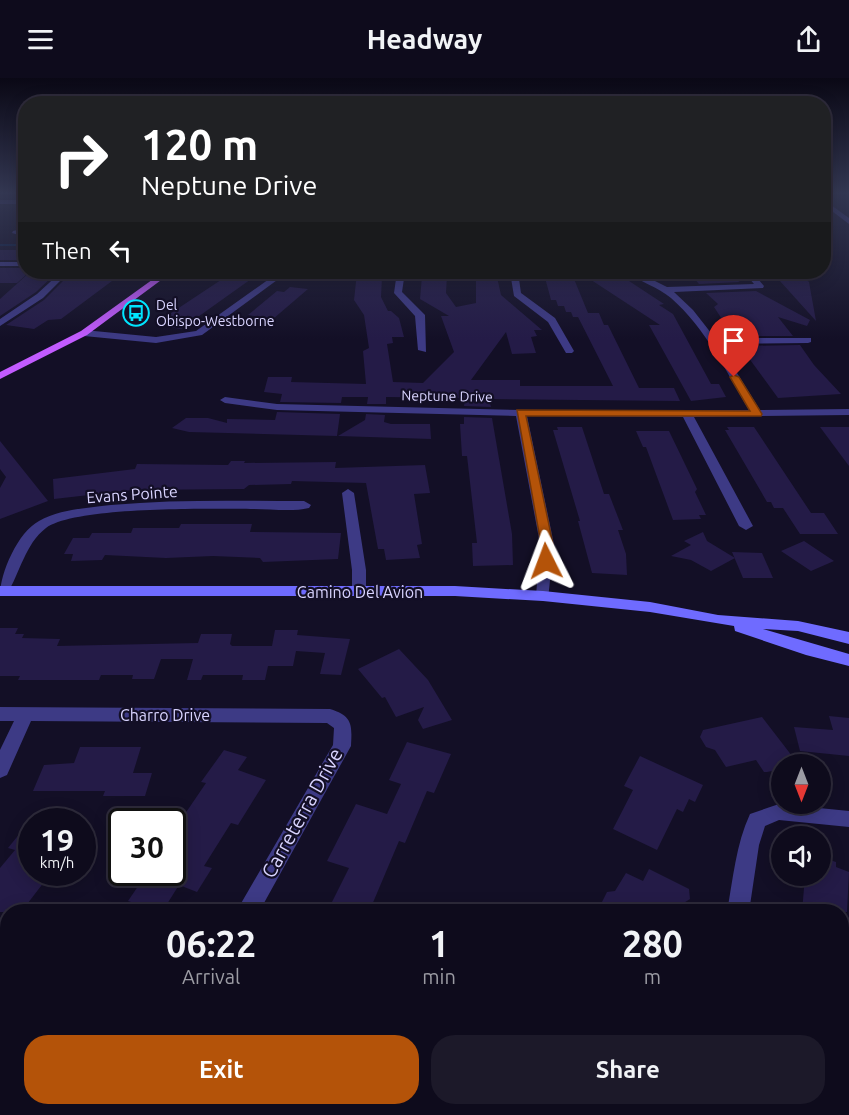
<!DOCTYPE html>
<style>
:root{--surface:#0e0b1c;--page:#1c1929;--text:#f1f3f6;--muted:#9b9ba3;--line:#2e2b3b;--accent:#b45309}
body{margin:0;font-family:Ubuntu,sans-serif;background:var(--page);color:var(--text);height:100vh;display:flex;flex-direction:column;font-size:22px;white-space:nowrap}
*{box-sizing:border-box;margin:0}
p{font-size:20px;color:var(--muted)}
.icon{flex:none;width:33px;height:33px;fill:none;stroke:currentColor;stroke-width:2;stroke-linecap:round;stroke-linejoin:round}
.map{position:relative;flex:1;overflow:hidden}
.sheet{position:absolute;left:0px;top:826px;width:849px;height:212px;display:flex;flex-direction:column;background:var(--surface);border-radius:24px 24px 0 0;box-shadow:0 3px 15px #0003,0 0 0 2px var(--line)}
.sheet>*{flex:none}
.guide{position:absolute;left:18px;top:18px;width:813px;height:183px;border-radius:24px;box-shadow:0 3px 15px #0003,0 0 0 2px var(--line);background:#202124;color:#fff;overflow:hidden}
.needle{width:39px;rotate:180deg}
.tools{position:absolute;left:771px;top:676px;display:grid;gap:12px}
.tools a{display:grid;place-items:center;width:60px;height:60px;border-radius:50%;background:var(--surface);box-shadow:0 3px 15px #0003,0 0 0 2px var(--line);font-size:30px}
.speed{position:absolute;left:18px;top:730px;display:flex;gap:12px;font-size:30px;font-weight:700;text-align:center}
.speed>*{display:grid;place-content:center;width:78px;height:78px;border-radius:50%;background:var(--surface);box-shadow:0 3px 15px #0003,0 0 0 2px var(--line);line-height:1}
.speed small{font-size:15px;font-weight:400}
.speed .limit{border:3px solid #111;border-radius:9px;background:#fff;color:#111}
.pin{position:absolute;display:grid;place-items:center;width:51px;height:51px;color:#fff;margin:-62px -26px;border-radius:50% 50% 50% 0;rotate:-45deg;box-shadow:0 0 6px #0007}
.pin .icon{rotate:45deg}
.me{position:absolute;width:66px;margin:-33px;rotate:357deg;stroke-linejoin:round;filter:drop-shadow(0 0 4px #0008)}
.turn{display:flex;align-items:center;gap:21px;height:126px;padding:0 24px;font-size:27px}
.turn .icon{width:78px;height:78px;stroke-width:2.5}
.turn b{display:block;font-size:42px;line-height:51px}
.then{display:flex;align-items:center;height:57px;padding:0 24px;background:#0003;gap:12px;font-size:22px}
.eta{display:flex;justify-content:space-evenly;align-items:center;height:102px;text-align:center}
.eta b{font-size:36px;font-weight:700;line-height:42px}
.action{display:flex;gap:12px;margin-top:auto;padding:12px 24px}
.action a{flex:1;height:69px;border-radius:24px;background:var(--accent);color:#fff;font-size:24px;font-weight:700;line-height:69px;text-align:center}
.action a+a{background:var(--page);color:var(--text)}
header{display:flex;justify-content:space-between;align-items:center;height:78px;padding:0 24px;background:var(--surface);font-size:27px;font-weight:700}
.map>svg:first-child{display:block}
</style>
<header><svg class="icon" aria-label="menu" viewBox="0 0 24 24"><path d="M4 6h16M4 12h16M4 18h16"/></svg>Headway<svg class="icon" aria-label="share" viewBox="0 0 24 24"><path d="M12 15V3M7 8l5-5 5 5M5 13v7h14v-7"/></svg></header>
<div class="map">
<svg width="849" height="1037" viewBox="0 0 849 1037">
<rect width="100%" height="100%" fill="#130f26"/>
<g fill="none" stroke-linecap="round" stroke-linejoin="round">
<polyline stroke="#0c2248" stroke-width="2" points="0,167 26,167"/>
</g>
<g fill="#241b47">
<polygon points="0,172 24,172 22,175 26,175 26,182 0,182"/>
<polygon points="0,190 26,190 26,197 17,205 0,205"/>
<polygon points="233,194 261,194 181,251 161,248 170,242 162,241"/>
<polygon points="579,194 629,203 664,226 659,227 673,236 711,306 719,306 726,319 691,323 649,247 660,247"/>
<polygon points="707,194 722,194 740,204 699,206 691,196"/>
<polygon points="776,194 798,194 809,204 816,243 780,203 784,203"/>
<polygon points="29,195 56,195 36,214 0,238 0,221"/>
<polygon points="357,195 377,195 377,199 382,199 381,219 388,233 391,233 399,240 404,259 392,259 393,265 387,266 393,304 423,305 454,274 441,238 449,238 420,221 422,198 427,199 427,195 442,195 442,197 447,197 446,215 456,229 476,225 476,196 497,199 501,217 542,252 534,252 537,258 531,259 536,275 512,276 506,254 471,302 520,302 520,308 613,308 578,239 573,239 571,234 566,234 564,228 558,228 556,222 551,222 544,196 572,196 588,235 599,235 604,247 608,247 639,310 674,310 680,323 489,321 491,329 464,328 465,320 386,319 386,326 367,326 368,319 342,319 341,325 280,324 282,316 264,314 268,299 292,299 291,304 366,306 363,273 369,270 364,237 354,222"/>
<polygon points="66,200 116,200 61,241 48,242 34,251 6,247 44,222"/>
<polygon points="290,209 308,211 273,241 248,237 277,213 284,214"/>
<polygon points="756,213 810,242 807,248 778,239 793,258 733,258 714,229 718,226 706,215"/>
<polygon points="800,267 814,287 841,316 778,320 740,268"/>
<polygon points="277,334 340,336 337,358 189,354 172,350 186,340 208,340 227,345 227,341 275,342"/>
<polygon points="366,336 385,337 384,344 391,346 430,346 431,361 338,358 365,342"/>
<polygon points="464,339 492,340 512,456 513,487 473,488 472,465 477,465 467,378 462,378 460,346 464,346"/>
<polygon points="557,349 582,349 604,416 609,416 623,452 618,452 626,476 627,497 592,495 578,443 580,443 553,352 558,352"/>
<polygon points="727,349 754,349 811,435 824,435 838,456 800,456 783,430 774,430 771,424 767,424 725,352 729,352"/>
<polygon points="820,349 849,349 849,388"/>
<polygon points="636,353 669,353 697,411 695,414 706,437 699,437 701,441 673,442 646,369 643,369"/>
<polygon points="0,363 48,423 0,441 0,410 6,399 0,391"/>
<polygon points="231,383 245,383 244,385 336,384 335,390 425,387 430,415 414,416 422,466 417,467 420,480 386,482 384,471 378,471 366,405 292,403 291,406 249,407 244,411 133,412 54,421 53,401 135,391 137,386 228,387"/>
<polygon points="181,446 252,446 250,454 341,455 338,481 263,484 260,480 213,478 166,480 105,477 102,482 71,483 73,476 64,476 73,460 89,460 92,455 131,455 133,450 179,450"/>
<polygon points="703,454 707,463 735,480 711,493 691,482 671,478 691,467 684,463"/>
<polygon points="804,463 834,483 811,493 781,473"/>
<polygon points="732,474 762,475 773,500 743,500"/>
<polygon points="0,550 18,550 15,556 24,556 22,560 60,561 57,568 198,565 201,556 232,556 230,566 232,568 272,568 275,552 298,552 297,557 350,561 341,597 320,596 325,575 296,573 293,588 268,588 265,602 242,602 243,597 203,597 201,602 187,602 193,581 161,581 154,601 132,601 133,597 101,597 99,602 18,602 20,598 0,598"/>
<polygon points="399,571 428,602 452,642 423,651 418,642 424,629 396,639 385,619 382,620 358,591"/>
<polygon points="829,638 849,640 849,678 800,673 794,649 833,652"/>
<polygon points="762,639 799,687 782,687 782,691 767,694 764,694 756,682 726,689 715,672 706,669 700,659 703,652"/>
<polygon points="407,664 451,676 434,715 427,713 405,765 399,763 369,834 327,834 349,790 327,783 356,726 387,736 401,706 389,702"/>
<polygon points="80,669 141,669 133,695 152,695 145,718 103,718 105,713 33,713 44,687 74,685"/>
<polygon points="224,672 247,679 238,692 266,702 238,747 231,745 204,788 212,790 197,814 179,807 162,834 128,823 147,795 172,795 172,755 206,705 201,704"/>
<polygon points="640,678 703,707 695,724 689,721 683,734 677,731 657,772 613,751 633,712 624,708"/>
<polygon points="32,752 32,795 51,795 21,834 0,834 0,790 15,772 8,770 21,754 28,756"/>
<polygon points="820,779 836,784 836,789 849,794 847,834 802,834 805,798 820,798"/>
<polygon points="649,791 689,811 690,821 682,826 679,834 597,834 607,814 615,813 626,795 643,803"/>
</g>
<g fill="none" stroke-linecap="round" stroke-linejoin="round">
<g fill="#3d3a85" fill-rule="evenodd">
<rect x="0" y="122" width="26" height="4"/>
<polygon points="824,122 849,140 849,146 824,127"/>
<polygon points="26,150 26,159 12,155 13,153"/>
<rect x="0" y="184" width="26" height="4"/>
<polygon points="61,194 121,194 125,196 121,198 65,198 43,220 0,248 0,241 37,216"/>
<polygon points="279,194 288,194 202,257 156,265 84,258 79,255 84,252 156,259 196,253"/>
<polygon points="397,194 405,194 402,214 425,237 426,274 418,272 415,238 394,215"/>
<polygon points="510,194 518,194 521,215 555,240 574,273 572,275 566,275 548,244 514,218"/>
<path d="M627,194H637L667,209L754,206L744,194H752L764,208L763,210L674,214L693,232L715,260H811V264L808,265L719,266L760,332L849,331V337L694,339L753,448L746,452L739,448L683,339L527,338L554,466L548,521L543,523L536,518L540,466L516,338L277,332L225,325L220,322L225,319L277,326L521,332H749C726,293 706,251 671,220C658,209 640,204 627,194Z"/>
<polygon points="348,411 354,415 366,492 366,515 359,520 352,515 352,492 342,415"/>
<path d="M304,423L311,427L309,430C292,434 271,431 254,431C212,431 77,428 46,450C25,466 20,495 7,516L0,517C0,495 18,454 39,443C60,431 88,430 111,427C175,421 240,423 304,423Z"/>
<path d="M0,629L330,631C353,638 352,647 351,668L259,834H236L333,667L334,650L327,645L31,643L7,697L0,700V672L14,643H0Z"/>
<path d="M779,726L849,733V749L779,742L765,748L759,767L749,834H727C733,801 736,766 750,736Z"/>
<polygon points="121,1030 147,1030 144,1037 118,1037"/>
<polygon points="694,1030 720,1030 719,1037 693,1037"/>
</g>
<polygon fill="#6f6bff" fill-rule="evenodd" points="0,508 455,508 543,513 650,524 718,537 798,543 849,554 849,566 798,553 763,551 849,576 849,588 806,577 735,553 734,548 650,534 543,523 455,518 0,518"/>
<polygon fill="#c25bff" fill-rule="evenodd" points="163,194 172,194 87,257 0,301 0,294 81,253"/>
</g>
<linearGradient id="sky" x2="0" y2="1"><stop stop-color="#0a0815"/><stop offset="0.44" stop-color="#333752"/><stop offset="1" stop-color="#333752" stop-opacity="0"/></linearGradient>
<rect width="849" height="261" fill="url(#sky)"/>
<polygon fill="#b45309" stroke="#753606" stroke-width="1.5" points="734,297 739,299 762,336 761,338 526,338 553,466 552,483 546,487 541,486 541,466 517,332 750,333 730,299"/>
<defs>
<g id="bus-ring" transform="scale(1.35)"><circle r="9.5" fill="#130f26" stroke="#00e5ff" stroke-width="1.5"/><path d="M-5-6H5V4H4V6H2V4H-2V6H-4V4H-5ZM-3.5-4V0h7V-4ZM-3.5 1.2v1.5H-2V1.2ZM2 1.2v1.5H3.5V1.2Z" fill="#00e5ff"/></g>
</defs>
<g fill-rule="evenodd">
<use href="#bus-ring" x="136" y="235"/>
</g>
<g text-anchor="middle" stroke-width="4.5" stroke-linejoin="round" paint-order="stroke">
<g font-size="14" fill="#d9d4ff" stroke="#130f26" text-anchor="start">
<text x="156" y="232">Del<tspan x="156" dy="16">Obispo-Westborne</tspan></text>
</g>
<g font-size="14" fill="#d9d4ff" stroke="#130f26">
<text transform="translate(447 318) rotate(1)" y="5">Neptune Drive</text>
</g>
<g font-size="16" fill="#d9d4ff" stroke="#130f26">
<text transform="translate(132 416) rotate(-4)" y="6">Evans Pointe</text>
<text x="360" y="520">Camino Del Avion</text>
<text x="165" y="643">Charro Drive</text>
</g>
<g font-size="20" fill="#d9d4ff" stroke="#130f26">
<text transform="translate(302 735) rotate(-61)" y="7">Carreterra Drive</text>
</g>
</g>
</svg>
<div class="tools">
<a><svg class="needle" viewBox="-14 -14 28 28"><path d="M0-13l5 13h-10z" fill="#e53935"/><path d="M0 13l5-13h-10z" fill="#9b9ba3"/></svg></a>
<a><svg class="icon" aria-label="sound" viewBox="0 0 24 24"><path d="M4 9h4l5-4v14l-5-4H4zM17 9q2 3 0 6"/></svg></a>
</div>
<div class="speed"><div>19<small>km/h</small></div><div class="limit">30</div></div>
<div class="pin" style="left:734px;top:299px;background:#d93025"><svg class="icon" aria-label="arrive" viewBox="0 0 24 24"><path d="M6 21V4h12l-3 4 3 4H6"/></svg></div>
<svg class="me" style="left:546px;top:483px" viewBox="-20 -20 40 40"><path d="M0-17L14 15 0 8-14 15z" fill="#b45309" stroke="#fff" stroke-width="4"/></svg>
<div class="guide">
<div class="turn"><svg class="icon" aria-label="right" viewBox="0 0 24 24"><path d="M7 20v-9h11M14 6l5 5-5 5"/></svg><div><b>120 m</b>Neptune Drive</div></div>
<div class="then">Then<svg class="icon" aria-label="left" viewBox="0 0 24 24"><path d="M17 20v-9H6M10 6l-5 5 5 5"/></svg></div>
</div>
<section class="sheet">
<div class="eta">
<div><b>06:22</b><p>Arrival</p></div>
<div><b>1</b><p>min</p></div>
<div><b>280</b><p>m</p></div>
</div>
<div class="action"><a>Exit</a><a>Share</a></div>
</section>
</div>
